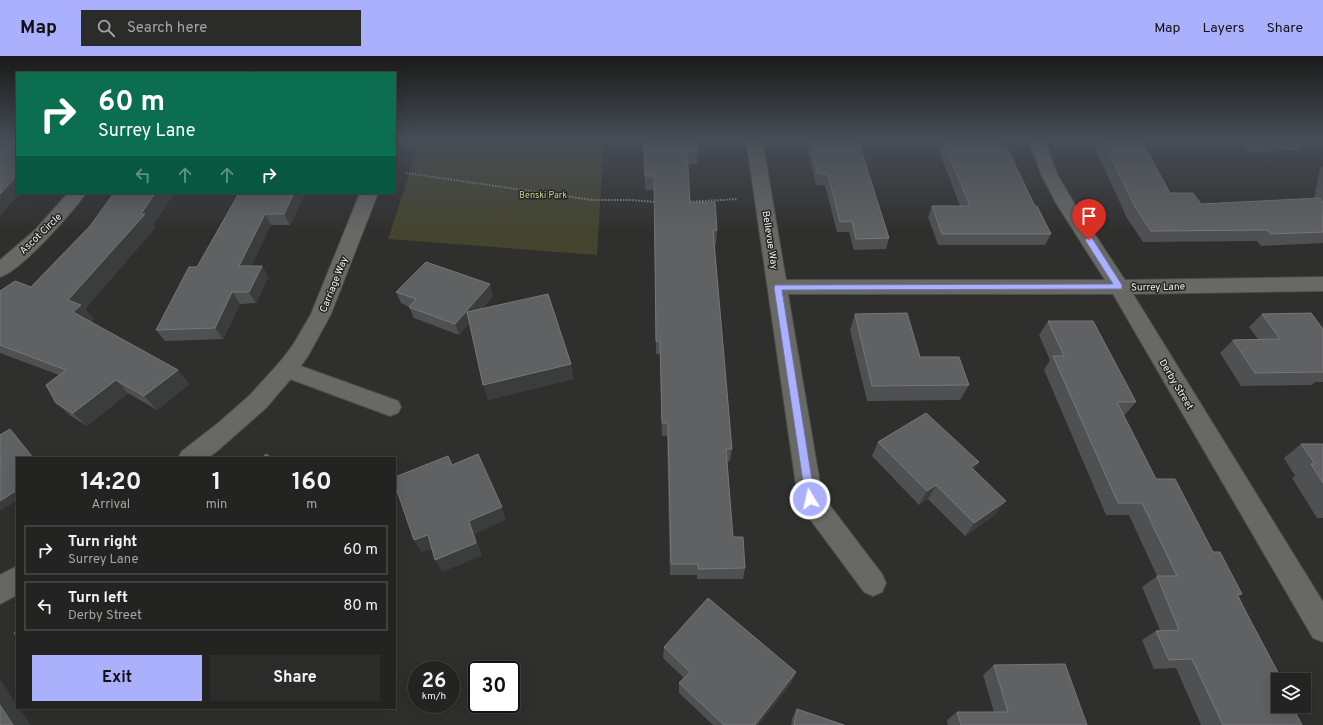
<!DOCTYPE html>
<style>
:root{--surface:#232322;--page:#2b2b2a;--text:#f1f3f6;--muted:#a3a4a5;--line:#404040;--accent:#aab0fb}
body{margin:0;font-family:Overpass,sans-serif;background:var(--page);color:var(--text);height:100vh;display:flex;flex-direction:column;font-size:15px;white-space:nowrap}
*{box-sizing:border-box;margin:0}
p{font-size:13px;color:var(--muted)}
.icon{flex:none;width:22px;height:22px;fill:none;stroke:currentColor;stroke-width:2;stroke-linecap:round;stroke-linejoin:round}
.map{position:relative;flex:1;overflow:hidden}
.drawer{position:absolute;left:16px;top:401px;width:380px;height:252px;display:flex;flex-direction:column;background:var(--surface);border-radius:0px;box-shadow:0 4px 16px #0002,0 0 0 1px var(--line)}
.drawer>*{flex:none}
.guide{position:absolute;left:16px;top:16px;width:380px;height:122px;border-radius:0px;box-shadow:0 4px 16px #0002,0 0 0 1px var(--line);background:#0b6e4f;color:#fff;overflow:hidden}
.controls{position:absolute;left:1271px;top:617px;display:grid;gap:8px}
.controls a{display:grid;place-items:center;width:40px;height:40px;border-radius:0px;background:var(--surface);box-shadow:0 4px 16px #0002,0 0 0 1px var(--line);font-size:20px}
.speed{position:absolute;left:408px;top:605px;display:flex;gap:8px;font-size:20px;font-weight:700;text-align:center}
.speed>*{display:grid;place-content:center;width:52px;height:52px;border-radius:50%;background:var(--surface);box-shadow:0 4px 16px #0002,0 0 0 1px var(--line);line-height:1}
.speed small{font-size:10px;font-weight:400}
.speed .limit{border:2px solid #111;border-radius:6px;background:#fff;color:#111}
.pin{position:absolute;display:grid;place-items:center;width:34px;height:34px;color:#fff;margin:-41px -17px;border-radius:50% 50% 50% 0;rotate:-45deg;box-shadow:0 0 4px #0007}
.pin .icon{rotate:45deg}
.me{position:absolute;width:44px;margin:-22px;rotate:351deg;stroke-linejoin:round;filter:drop-shadow(0 0 3px #0008)}
.turn{display:flex;align-items:center;gap:14px;height:84px;padding:0 16px;font-size:18px}
.turn .icon{width:52px;height:52px;stroke-width:2.5}
.turn b{display:block;font-size:28px;line-height:34px}
.lanes{display:flex;align-items:center;height:38px;padding:0 16px;background:#0003;justify-content:center;gap:20px;direction:ltr}
.lanes .off{opacity:.35}
.eta{display:flex;justify-content:space-evenly;align-items:center;height:68px;text-align:center}
.eta b{font-size:24px;font-weight:700;line-height:28px}
.button{display:flex;gap:8px;margin-top:auto;padding:8px 16px}
.button a{flex:1;height:46px;border-radius:0px;background:var(--accent);color:#111;font-size:16px;font-weight:700;line-height:46px;text-align:center}
.button a+a{background:var(--page);color:var(--text)}
ul{padding:0;list-style:none}
li{display:flex;align-items:center;gap:12px;height:50px;margin:0 8px 6px;padding:0 8px;border:2px solid var(--line);border-radius:0px}
li div{flex:1}
li b{display:block;font-size:15px}
li em{font-style:normal}
header{display:flex;align-items:center;gap:24px;box-sizing:border-box;height:56px;padding:0 20px;background:var(--accent);color:#111}
header strong{font-size:19px}
nav{display:flex;gap:22px;margin-inline-start:auto;font-size:14px}
.search{width:280px;height:36px;background:var(--page);display:flex;align-items:center;gap:10px;box-sizing:border-box;padding:0 14px;border-radius:0px;color:var(--muted);font-size:15px}
.map>svg:first-child{display:block}
</style>
<header>
<strong>Map</strong>
<div class="search"><svg class="icon" aria-label="search" viewBox="0 0 24 24"><circle cx="10" cy="10" r="6"/><path d="M15 15l6 6"/></svg>Search here</div>
<nav><a>Map</a><a>Layers</a><a>Share</a></nav>
</header>
<div class="map">
<svg width="1323" height="669" viewBox="0 0 1323 669">
<rect width="100%" height="100%" fill="#2f2f2d"/>
<polygon fill="#44442f" points="421,82 604,82 597,199 388,183"/>
<g fill="none" stroke-linecap="round" stroke-linejoin="round">
<g stroke="#4b4b49" stroke-width="2">
<g id="minor">
<polygon points="746,82 762,82 786,224 1105,224 1056,147 1041,118 1028,82 1044,82 1057,118 1074,147 1125,224 1323,221 1323,235 1133,238 1323,546 1323,586 1313,582 1113,238 788,238 822,439 882,518 886,527 882,536 873,540 864,536 801,451 798,443"/>
<path d="M68,137H86C72,157 22,214 0,221V204L35,174Z"/>
<polygon points="287,305 398,345 401,351 398,357 390,360 279,319 276,313 279,307"/>
</g>
</g>
<g stroke="#4b4b49" stroke-width="2">
<g id="tertiary">
<polygon points="360,137 378,137 331,258 308,300 295,318 266,352 216,396 208,402 178,402 182,395 217,368 250,339 279,307 293,289 311,258"/>
<polygon points="17,510 17,539 0,548 0,519"/>
</g>
</g>
<g stroke="#8c8c8a" stroke-width="2" stroke-dasharray="1.5 1.5" stroke-linecap="butt">
<polyline points="395,117 398,117"/>
<polyline points="406,117 592,144 631,144 656,146"/>
<polyline points="687,146 738,143"/>
</g>
<use href="#minor" fill="#686865" fill-rule="evenodd"/>
<use href="#tertiary" fill="#686865" fill-rule="evenodd"/>
</g>
<g fill="#4f5052">
<polygon points="805,82 847,82 847,84 889,182 886,193 854,194 849,176 837,176 825,129 816,129"/>
<polygon points="934,82 1002,82 1035,150 1051,178 1045,189 938,189 928,161 932,150 960,150"/>
<polygon points="1098,82 1140,82 1170,137 1201,148 1314,143 1320,113 1323,109 1323,187 1261,190 1257,185 1143,186 1127,162 1095,92 1099,85"/>
<polygon points="1236,82 1308,82 1299,94 1251,96"/>
<polygon points="644,88 697,95 697,108 688,108 690,147 717,174 716,188 714,188 732,393 730,405 727,406 733,481 745,512 743,523 697,523 697,519 670,519 667,380 662,380 660,298 656,298 654,134 645,134"/>
<polygon points="114,137 174,137 153,169 155,172 85,253 94,263 91,266 178,314 189,328 157,354 128,337 87,370 71,360 56,347 59,319 0,297 0,235 31,231 90,170"/>
<polygon points="239,137 305,137 290,169 271,169 251,210 262,210 268,221 256,247 240,248 223,283 165,285 156,274 197,211"/>
<polygon points="396,236 493,240 482,253 571,308 573,323 488,344 469,267 459,279 414,262 409,251 401,247"/>
<polygon points="855,258 920,301 969,329 960,344 867,345 850,274"/>
<polygon points="1262,258 1323,273 1323,326 1315,326 1312,329 1241,330 1220,297 1233,284 1258,283 1249,271"/>
<polygon points="1048,265 1136,346 1124,360 1156,423 1213,496 1242,538 1239,540 1278,624 1302,669 1201,669 1176,612 1154,613 1142,584 1156,575 1160,574 1142,531 1157,520 1129,459 1106,459 1044,314 1050,304 1039,279"/>
<polygon points="878,386 979,406 974,414 996,458 965,480 928,443 919,449 872,400"/>
<polygon points="1301,388 1323,388 1323,462 1317,462 1292,422 1295,420 1284,402"/>
<polygon points="664,591 796,616 792,626 758,669 713,669 679,637 679,627 684,622 663,602"/>
<polygon points="994,609 1087,669 948,669 947,664 957,656 994,656 983,619"/>
<polygon points="797,653 844,669 791,669 792,662"/>
</g>
<g fill="#3b3c3c">
<polygon points="17,119 17,137 20,137 0,160 0,138"/>
<polygon points="155,137 174,137 153,169 155,172 85,253 94,263 86,270 73,256 68,244"/>
<polygon points="294,137 305,137 290,169 284,158"/>
<polygon points="265,158 271,169 246,222 239,210"/>
<polygon points="262,210 268,221 256,247 249,236"/>
<polygon points="490,228 493,240 459,279 455,268"/>
<polygon points="232,236 240,248 223,283 215,272"/>
<polygon points="571,308 573,323 488,344 483,329"/>
<polygon points="178,314 189,328 157,354 144,340"/>
<polygon points="116,324 128,337 87,370 73,357"/>
<polygon points="10,373 16,379 35,402 33,402"/>
<polygon points="979,406 970,420 971,411"/>
<polygon points="936,429 928,443 919,449 927,435"/>
<polygon points="17,434 17,444 0,455 0,445"/>
<polygon points="1006,445 996,458 965,480 974,467"/>
<polygon points="502,451 506,464 475,478 482,500 442,516 435,504 469,465"/>
<polygon points="428,479 436,492 421,496 414,484"/>
<polygon points="796,616 792,626 758,669 755,669"/>
<polygon points="0,623 17,649 17,652 19,652 31,669 13,669 0,649"/>
</g>
<g fill="#606162" stroke="#777778">
<polygon points="4,82 17,82 17,119 0,138 0,87"/>
<polygon points="648,82 697,82 697,95 687,95 690,147 715,146 717,174 713,174 732,393 726,393 733,481 743,481 745,512 698,513 698,508 671,508 668,367 662,367 660,285 656,285 654,120 645,120 644,88 649,87"/>
<polygon points="809,82 847,82 847,84 858,84 889,182 856,183 852,165 840,166 828,118 818,118"/>
<polygon points="942,82 1002,82 1035,150 1037,150 1051,178 942,178 932,150 970,150"/>
<polygon points="1102,82 1140,82 1170,137 1193,137 1201,148 1319,142 1323,146 1323,176 1271,178 1267,174 1151,175 1135,151"/>
<polygon points="1256,82 1308,82 1259,85"/>
<polygon points="114,137 155,137 141,158 145,158 68,244 81,249 73,256 178,314 144,340 116,324 73,357 56,347 46,329 66,314 0,289 0,235 15,225 31,231 90,170"/>
<polygon points="239,137 294,137 284,158 265,158 239,210 262,210 249,236 232,236 215,272 156,274 189,211 197,211"/>
<polygon points="426,206 490,228 455,268 409,251 416,243 396,236"/>
<polygon points="548,238 571,308 483,329 467,256"/>
<polygon points="907,257 920,301 959,301 969,329 872,330 855,258"/>
<polygon points="1311,257 1323,273 1323,316 1255,317 1233,284 1280,283 1262,258"/>
<polygon points="1048,265 1093,265 1136,346 1117,346 1156,423 1175,423 1213,496 1220,496 1242,538 1237,539 1282,624 1278,624 1278,650 1292,650 1302,669 1223,669 1192,603 1169,604 1156,575 1179,574 1157,520 1177,520 1142,447 1118,447 1053,300 1064,300"/>
<polygon points="926,357 979,406 971,411 1006,445 974,467 936,429 927,435 878,386"/>
<polygon points="10,373 33,402 17,402 17,434 0,445 0,379"/>
<polygon points="1301,388 1323,388 1323,427 1311,408 1315,408"/>
<polygon points="266,398 272,402 262,402"/>
<polygon points="478,398 502,451 469,465 476,487 435,504 428,479 414,484 395,429 395,421 448,400 452,409"/>
<polygon points="708,542 796,616 755,669 724,669 679,627 690,616 664,591"/>
<polygon points="17,574 17,581 14,577"/>
<polygon points="1065,608 1087,669 961,669 957,656 1008,656 994,609"/>
<polygon points="0,649 13,669 0,669"/>
<polygon points="797,653 844,669 794,669"/>
</g>
<linearGradient id="sky" x2="0" y2="1"><stop stop-color="#1a1a19"/><stop offset="0.47" stop-color="#474d57"/><stop offset="1" stop-color="#474d57" stop-opacity="0"/></linearGradient>
<rect width="1323" height="176" fill="url(#sky)"/>
<polygon fill="#aab0fb" stroke="#6e72a3" points="1089,181 1092,182 1122,229 1122,233 782,234 815,443 813,446 810,448 806,446 774,232 775,229 1113,228 1085,184"/>
<g text-anchor="middle" stroke-width="3" stroke-linejoin="round" paint-order="stroke">
<g font-size="9" fill="#cecf92" stroke="#252523">
<text x="543" y="142">Benski Park</text>
</g>
<g font-size="10" fill="#efefed" stroke="#252523">
<text transform="translate(40 177) rotate(-44)" y="4">Ascot Circle</text>
<text transform="translate(771 184) rotate(81)" y="4">Bellevue Way</text>
<text transform="translate(333 228) rotate(-68)" y="4">Carriage Way</text>
<text transform="translate(1158 230) rotate(-1)" y="4">Surrey Lane</text>
<text transform="translate(1177 328) rotate(59)" y="4">Derby Street</text>
</g>
</g>
</svg>
<div class="controls">
<a><svg class="icon" aria-label="layers" viewBox="0 0 24 24"><path d="M12 4l9 5-9 5-9-5zM3 14l9 5 9-5"/></svg></a>
</div>
<div class="speed"><div>26<small>km/h</small></div><div class="limit">30</div></div>
<div class="pin" style="left:1089px;top:184px;background:#d93025"><svg class="icon" aria-label="arrive" viewBox="0 0 24 24"><path d="M6 21V4h12l-3 4 3 4H6"/></svg></div>
<svg class="me" style="left:810px;top:443px" viewBox="-20 -20 40 40"><circle r="17" fill="#aab0fb" stroke="#fff" stroke-width="3"/><path d="M0-11L8 9 0 5-8 9z" fill="#fff"/></svg>
<div class="guide">
<div class="turn"><svg class="icon" aria-label="right" viewBox="0 0 24 24"><path d="M7 20v-9h11M14 6l5 5-5 5"/></svg><div><b>60 m</b>Surrey Lane</div></div>
<div class="lanes"><svg class="icon off" aria-label="left" viewBox="0 0 24 24"><path d="M17 20v-9H6M10 6l-5 5 5 5"/></svg><svg class="icon off" aria-label="ahead" viewBox="0 0 24 24"><path d="M12 20V5M6 11l6-6 6 6"/></svg><svg class="icon off" aria-label="ahead" viewBox="0 0 24 24"><path d="M12 20V5M6 11l6-6 6 6"/></svg><svg class="icon" aria-label="right" viewBox="0 0 24 24"><path d="M7 20v-9h11M14 6l5 5-5 5"/></svg></div>
</div>
<section class="drawer">
<div class="eta">
<div><b>14:20</b><p>Arrival</p></div>
<div><b>1</b><p>min</p></div>
<div><b>160</b><p>m</p></div>
</div>
<ul>
<li><svg class="icon" aria-label="right" viewBox="0 0 24 24"><path d="M7 20v-9h11M14 6l5 5-5 5"/></svg><div><b>Turn right</b><p>Surrey Lane</p></div><em>60 m</em></li>
<li><svg class="icon" aria-label="left" viewBox="0 0 24 24"><path d="M17 20v-9H6M10 6l-5 5 5 5"/></svg><div><b>Turn left</b><p>Derby Street</p></div><em>80 m</em></li>
</ul>
<div class="button"><a>Exit</a><a>Share</a></div>
</section>
</div>
